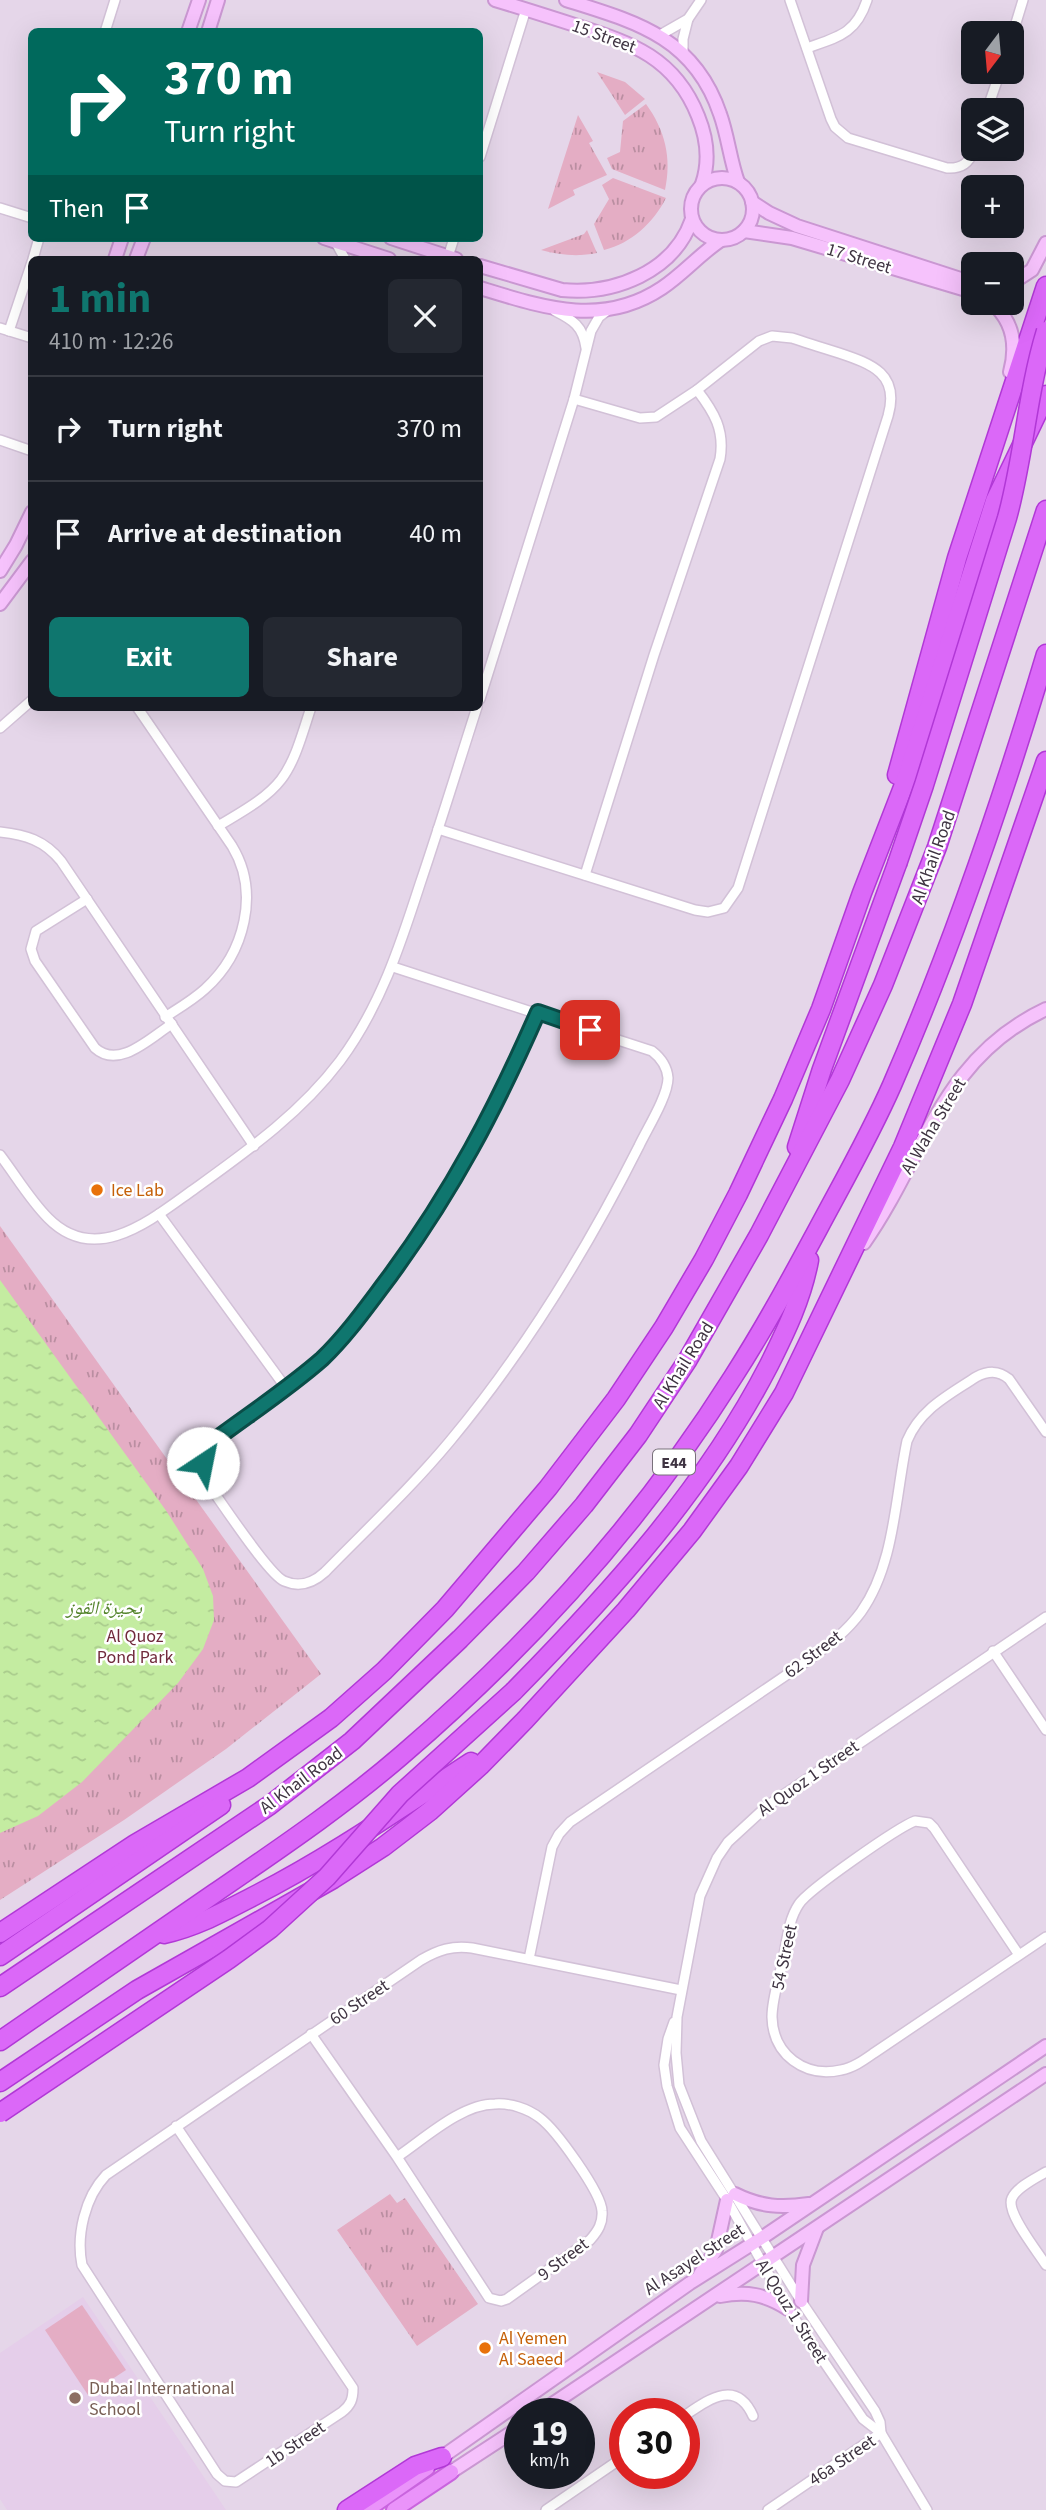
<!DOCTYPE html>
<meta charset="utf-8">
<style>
:root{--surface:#171b24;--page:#242831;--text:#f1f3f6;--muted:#9ea1a6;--line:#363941;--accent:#0f766e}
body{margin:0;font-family:"Source Sans 3","Noto Naskh Arabic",sans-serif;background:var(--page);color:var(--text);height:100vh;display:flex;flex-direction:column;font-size:26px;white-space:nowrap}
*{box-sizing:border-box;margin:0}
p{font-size:23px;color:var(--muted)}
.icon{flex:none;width:38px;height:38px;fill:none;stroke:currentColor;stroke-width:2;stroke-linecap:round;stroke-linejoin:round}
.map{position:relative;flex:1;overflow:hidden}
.details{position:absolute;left:28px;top:256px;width:455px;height:455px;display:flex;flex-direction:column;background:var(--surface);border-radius:10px;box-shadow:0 7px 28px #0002}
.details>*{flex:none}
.guide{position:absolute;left:28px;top:28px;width:455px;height:214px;border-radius:10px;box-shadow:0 7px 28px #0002;background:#00695c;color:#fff;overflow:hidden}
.needle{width:46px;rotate:196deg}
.controls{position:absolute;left:961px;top:21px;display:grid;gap:14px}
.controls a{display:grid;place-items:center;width:63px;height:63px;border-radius:10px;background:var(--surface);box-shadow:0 7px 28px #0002;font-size:35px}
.speed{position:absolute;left:504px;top:2398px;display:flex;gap:14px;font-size:35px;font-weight:700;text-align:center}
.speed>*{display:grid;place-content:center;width:91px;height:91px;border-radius:50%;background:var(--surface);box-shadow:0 7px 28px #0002;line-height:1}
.speed small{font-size:18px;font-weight:400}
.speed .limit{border:10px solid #d22;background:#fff;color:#111}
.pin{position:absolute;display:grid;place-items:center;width:60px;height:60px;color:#fff;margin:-30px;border-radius:14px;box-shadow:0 4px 10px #0006}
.me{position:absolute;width:77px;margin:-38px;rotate:34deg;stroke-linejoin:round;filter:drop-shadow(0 0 5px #0008)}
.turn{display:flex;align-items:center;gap:24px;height:147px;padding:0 21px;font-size:32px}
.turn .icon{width:91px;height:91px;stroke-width:2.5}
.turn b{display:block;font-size:49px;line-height:60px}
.then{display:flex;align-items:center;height:66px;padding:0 21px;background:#0003;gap:14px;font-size:26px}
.round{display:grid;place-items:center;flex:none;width:74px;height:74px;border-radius:10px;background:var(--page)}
.overview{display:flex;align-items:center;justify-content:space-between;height:119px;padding:0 21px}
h1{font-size:42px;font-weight:700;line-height:52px;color:var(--accent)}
.primary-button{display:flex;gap:14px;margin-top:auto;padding:14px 21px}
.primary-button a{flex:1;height:80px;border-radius:10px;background:var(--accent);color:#fff;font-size:28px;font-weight:700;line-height:80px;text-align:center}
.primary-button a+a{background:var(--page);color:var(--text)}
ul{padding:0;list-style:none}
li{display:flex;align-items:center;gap:21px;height:105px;padding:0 21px;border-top:2px solid var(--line)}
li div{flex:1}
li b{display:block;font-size:26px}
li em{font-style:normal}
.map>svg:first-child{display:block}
</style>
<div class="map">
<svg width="1046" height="2510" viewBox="0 0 1046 2510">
<defs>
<pattern id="grass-tufts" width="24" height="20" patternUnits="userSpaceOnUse" patternTransform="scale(1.75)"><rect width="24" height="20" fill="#e4adc4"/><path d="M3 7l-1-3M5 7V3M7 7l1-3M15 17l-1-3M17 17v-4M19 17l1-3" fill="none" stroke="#ba8ea1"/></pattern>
<pattern id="water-ripples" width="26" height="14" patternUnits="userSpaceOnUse" patternTransform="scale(1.75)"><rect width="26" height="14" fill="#c4eca1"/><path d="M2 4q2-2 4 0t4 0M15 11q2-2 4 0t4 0" fill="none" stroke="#a9cb8c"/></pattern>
</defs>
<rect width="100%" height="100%" fill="#efe3f1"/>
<path fill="#e5d6e9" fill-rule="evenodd" d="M0,0H1046V2510H0ZM32,32H480V238H32ZM973,33H1012V72H973ZM973,110H1012V149H973ZM973,187H1012V226H973ZM32,259H480V707H32ZM973,264H1012V303H973ZM520,2413H579V2473H520ZM625,2413H684V2473H625Z"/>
<polygon fill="#e5ceea" points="83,2297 226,2510 7,2510 0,2499 0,2353"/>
<g fill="url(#grass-tufts)">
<polygon points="597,72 625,82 645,99 625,115"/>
<path d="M646,104C665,130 672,158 665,190L612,169L607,158L620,152L623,121Z"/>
<polygon points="578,115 593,141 589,143 607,175 573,190 575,195 548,209"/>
<path d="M613,178L666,198C653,223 632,243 604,250L594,224L609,199L602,185Z"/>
<path d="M587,230L597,253C577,257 560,255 541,250L584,234Z"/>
<polygon points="0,1226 321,1674 226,1749 124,1820 0,1900"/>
<polygon points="390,2194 397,2203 405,2198 478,2304 417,2346 337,2230"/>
</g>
<polygon fill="#e4adc4" points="82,2305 126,2370 88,2395 45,2330"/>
<polygon fill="url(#water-ripples)" points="0,1280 167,1512 203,1569 213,1596 214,1620 203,1649 178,1683 82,1782 38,1816 0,1833"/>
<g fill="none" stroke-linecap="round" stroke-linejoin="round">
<g stroke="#d2c1d7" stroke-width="12">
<g id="street">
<path d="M790,0L831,119L835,127L848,138L947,168C962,169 969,163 975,149"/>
<polyline points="105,32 115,0"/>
<polyline points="660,35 688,19 701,0"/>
<polyline points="1012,36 1023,0"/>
<path d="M807,48C838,37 856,34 867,0"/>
<polyline points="683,53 683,39 688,19"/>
<polyline points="987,110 1000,72"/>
<polyline points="480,157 526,9"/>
<polyline points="0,208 32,218"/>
<polyline points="335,241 345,259"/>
<polyline points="448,257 454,238"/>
<polyline points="33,259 39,238"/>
<path d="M555,311C573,320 583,326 586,348"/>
<polyline points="0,328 32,338"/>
<polyline points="9,331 32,262"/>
<polyline points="0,440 32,451"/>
<polyline points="480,699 574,399 591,331 599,317 607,311"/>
<path d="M137,707L232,846C260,892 245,953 205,989C193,1000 179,1008 165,1017"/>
<polyline points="0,728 32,700"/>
<path d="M218,826C285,787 288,781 311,707"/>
<path d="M438,829L695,910L708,912L724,908L738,888L888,416C900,374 872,364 839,353C823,348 807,343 792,338L772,336L759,341L697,390L656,417L640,418L574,399"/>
<path d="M0,832C26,835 44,840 61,861L254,1146"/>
<path d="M585,875L654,655L720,459C725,430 714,412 697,390"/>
<path d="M87,899L36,931L31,949L35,961L95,1048C119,1070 151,1037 172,1024"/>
<path d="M393,967L652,1051C661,1058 667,1066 668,1078C668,1096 647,1129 639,1146C586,1251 525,1351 450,1441C411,1488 367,1529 325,1572C313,1583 300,1588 284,1581C268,1574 220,1500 206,1481C201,1464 203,1452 216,1439C251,1413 289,1389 322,1359C347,1336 366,1308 386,1281C452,1193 494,1112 538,1012"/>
<path d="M0,1155C16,1176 30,1200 48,1218C96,1267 152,1219 193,1190C247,1151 300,1114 340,1061C380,1007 400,946 420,884C440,825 458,766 477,707"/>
<polyline points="159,1214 286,1388"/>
<polyline points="993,1651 1046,1730"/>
<path d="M1019,1955L934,1828L929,1823L915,1821C897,1828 808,1890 799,1904C788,1920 787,1942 783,1960C779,1978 772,1999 772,2017C773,2055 805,2078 841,2070C853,2068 864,2060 874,2053L1046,1937"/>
<path d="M529,1959L552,1847L559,1834L570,1822L810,1659C829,1645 847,1631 861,1612C895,1564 895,1497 907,1441C920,1409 949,1395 976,1377C988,1371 998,1370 1009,1379L1046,1432"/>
<polyline points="674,2022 668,2039 664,2065 667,2086 680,2128 727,2200 788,2309 863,2419 881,2433"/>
<path d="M311,2034L397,2157L489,2298L501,2301L507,2299L590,2240C598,2231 603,2223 602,2211C601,2192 556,2130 540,2118C527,2108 510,2103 495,2104C461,2104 424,2139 397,2157"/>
<path d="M176,2126L353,2388C353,2399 351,2405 342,2412L236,2482L225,2481L217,2474L82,2265C76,2235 85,2197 106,2175L421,1960C438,1950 453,1945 472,1948L681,1990"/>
<path d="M1046,2172C1036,2178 1017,2187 1012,2198C1005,2212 1038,2252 1046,2265"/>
<path d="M684,2416C708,2400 736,2378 753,2416"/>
<polyline points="546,2510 625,2456"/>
<polyline points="768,2510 881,2433"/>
<polyline points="927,2510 881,2433 880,2422 875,2411 801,2301 701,2141 679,2085 676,2053 677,2017 700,1896 717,1858 728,1842 767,1806 1046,1617"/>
</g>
</g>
<g stroke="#ca97d2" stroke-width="16">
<g id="secondary">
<path d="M495,0C522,8 550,17 578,26C632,43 675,58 698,116C707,138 710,161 702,184"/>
<path d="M566,0C636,22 694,37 720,114C728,136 730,160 738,182"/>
<polyline points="188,32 199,0"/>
<polyline points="208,32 218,0"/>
<circle cx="722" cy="209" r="31"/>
<polyline points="752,202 769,213 797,226 973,283"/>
<polyline points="744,231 792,238 973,292"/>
<polyline points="324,238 389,259"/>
<polyline points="391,238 456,259"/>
<polyline points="115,259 122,238"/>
<polyline points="136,259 144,238"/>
<path d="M480,266L562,290C614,295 674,272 692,219"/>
<polyline points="1012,283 1032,270 1046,243"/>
<path d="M480,288C542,307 602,328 662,288C683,274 700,254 721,240"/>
<path d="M992,303C1014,322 1017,346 1010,372"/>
<polyline points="0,571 16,545 32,512"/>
<polyline points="0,604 32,561"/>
<path d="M864,1243C925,1156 940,1059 1046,1009"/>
<path d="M735,2194C761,2207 781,2208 809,2204"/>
<polyline points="700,2274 716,2250 727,2200"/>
<path d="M720,2296C746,2291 765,2294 788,2309"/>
<polyline points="801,2301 803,2265 817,2228"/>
<polyline points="539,2413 1046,2074"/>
<polyline points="442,2457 690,2283 763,2237 1046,2046"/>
<polyline points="451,2472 520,2427"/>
</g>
</g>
<g stroke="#c964de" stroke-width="18">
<g id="primary">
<polyline points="367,2510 427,2468"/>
<polyline points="394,2510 451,2472"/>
</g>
</g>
<g stroke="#b138d6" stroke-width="21">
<g id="highway">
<polyline points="897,775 957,558 1046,286"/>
<polyline points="797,1147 822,1069 897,864"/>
<path d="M514,1691C611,1592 705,1489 769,1365C786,1331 802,1298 809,1260"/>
<polyline points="0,1933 135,1844 248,1778 331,1718 384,1671 445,1609 548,1488 616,1399 664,1327 704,1259 738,1194 783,1099 821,1009 862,893 907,777 995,501 1046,395"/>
<path d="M164,1934C196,1927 223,1912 252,1897C329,1858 399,1809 471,1762"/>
<polyline points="0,1956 221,1805"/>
<polyline points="0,1987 270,1805 352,1741 460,1639 526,1572 584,1505 638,1435 687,1361 759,1235 840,1080 883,985 937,847 1046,510"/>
<path d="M0,2041C72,1992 143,1942 215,1893C279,1849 343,1806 402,1755C529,1646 644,1518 733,1377C764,1329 791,1279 818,1229C843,1182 870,1135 892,1085C953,945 1002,801 1046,654"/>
<polyline points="0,2082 137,1990 333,1879 383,1847 430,1811 481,1765 525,1720 626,1610 692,1531 739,1466 784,1393 903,1147 962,1004 1046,761"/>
<polyline points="347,2510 415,2466 442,2457"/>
</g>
</g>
<use href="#street" stroke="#fff" stroke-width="9"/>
<use href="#secondary" stroke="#f6c2fc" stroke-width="12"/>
<use href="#primary" stroke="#ea93fa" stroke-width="14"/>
<use href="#highway" stroke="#db68f8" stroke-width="18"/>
<g stroke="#b138d6" stroke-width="21" stroke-linecap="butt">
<g id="highway-bridge">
<path d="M897,864L924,785L1007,518C1024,457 1027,393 1046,331"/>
<polyline points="0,2113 229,1959 270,1929 327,1877 400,1794 514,1691"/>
</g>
</g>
<use href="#highway-bridge" stroke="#db68f8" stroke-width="18"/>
</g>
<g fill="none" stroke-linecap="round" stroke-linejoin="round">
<g stroke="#0a4d48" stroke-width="18">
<path id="route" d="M203,1463L209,1446L216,1439C251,1413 289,1388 322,1359C348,1334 368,1305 390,1276C453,1190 495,1110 538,1012L590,1030"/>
</g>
<use href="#route" stroke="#0f766e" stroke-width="12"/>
</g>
<g fill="#e8710a" stroke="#fff" stroke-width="2.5">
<circle cx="97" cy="1190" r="7"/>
<circle cx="485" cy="2348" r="7"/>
</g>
<circle fill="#8d6e63" stroke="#fff" stroke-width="2.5" cx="75" cy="2398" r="7"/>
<g text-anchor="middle" stroke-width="5" stroke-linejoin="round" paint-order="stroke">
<rect fill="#fff" stroke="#79717b" stroke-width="2" x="653" y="1449.5" width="42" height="25" rx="5"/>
<g font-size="16" font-weight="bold" fill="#3f3442">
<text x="674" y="1468">E44</text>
</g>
<g font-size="18" fill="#3f3442" stroke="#fff">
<text transform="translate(604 36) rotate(20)" y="6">15 Street</text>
<text transform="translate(859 258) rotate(17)" y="6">17 Street</text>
<text transform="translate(933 857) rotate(-70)" y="6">Al Khail Road</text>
<text transform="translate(933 1126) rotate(-59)" y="6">Al Waha Street</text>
<text transform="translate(683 1365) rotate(-58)" y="6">Al Khail Road</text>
<text transform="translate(813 1654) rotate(-37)" y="6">62 Street</text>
<text transform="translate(808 1778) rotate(-35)" y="6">Al Quoz 1 Street</text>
<text transform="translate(301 1780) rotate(-37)" y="6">Al Khail Road</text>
<text transform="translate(784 1957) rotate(-78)" y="6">54 Street</text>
<text transform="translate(359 2002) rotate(-34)" y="6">60 Street</text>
<text transform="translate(563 2259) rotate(-37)" y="6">9 Street</text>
<text transform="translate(694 2259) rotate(-33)" y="6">Al Asayel Street</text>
<text transform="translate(792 2311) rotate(58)" y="6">Al Qouz 1 Street</text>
<text transform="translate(295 2444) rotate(-34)" y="6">1b Street</text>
<text transform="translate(842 2460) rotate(-34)" y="6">46a Street</text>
</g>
<g font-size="18" fill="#c56008" stroke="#fff" text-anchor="start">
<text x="111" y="1196">Ice Lab</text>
<text x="499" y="2344">Al Yemen<tspan x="499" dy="21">Al Saeed</tspan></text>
</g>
<g font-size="18" fill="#712a3c" stroke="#fff">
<text x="135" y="1642">Al Quoz<tspan x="135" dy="21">Pond Park</tspan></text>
</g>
<g font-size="18" fill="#785e54" stroke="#fff" text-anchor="start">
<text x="89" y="2394">Dubai International<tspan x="89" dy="21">School</tspan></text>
</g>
<g font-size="19" font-style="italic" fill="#52832a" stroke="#fff">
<text x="104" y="1614">بحيرة القوز</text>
</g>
</g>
</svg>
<div class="controls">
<a><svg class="needle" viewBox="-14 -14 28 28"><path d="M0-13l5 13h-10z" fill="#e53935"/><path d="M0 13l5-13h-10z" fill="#9ea1a6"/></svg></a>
<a><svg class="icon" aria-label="layers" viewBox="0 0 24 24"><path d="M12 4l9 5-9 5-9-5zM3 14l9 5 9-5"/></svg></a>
<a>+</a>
<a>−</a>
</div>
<div class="speed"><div>19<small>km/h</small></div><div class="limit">30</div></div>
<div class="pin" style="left:590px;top:1030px;background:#d93025"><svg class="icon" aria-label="arrive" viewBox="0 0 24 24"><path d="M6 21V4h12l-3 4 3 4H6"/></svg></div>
<svg class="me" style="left:203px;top:1463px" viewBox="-20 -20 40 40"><circle r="19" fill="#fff"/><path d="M0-13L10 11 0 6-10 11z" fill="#0f766e"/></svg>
<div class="guide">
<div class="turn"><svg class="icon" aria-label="right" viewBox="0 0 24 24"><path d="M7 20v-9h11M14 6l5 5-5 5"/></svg><div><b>370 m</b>Turn right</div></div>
<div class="then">Then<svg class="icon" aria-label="arrive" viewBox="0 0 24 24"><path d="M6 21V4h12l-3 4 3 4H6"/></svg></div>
</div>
<section class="details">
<div class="overview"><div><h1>1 min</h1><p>410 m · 12:26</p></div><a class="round"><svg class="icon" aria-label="close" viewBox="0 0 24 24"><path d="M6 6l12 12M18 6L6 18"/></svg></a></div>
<ul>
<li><svg class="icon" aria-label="right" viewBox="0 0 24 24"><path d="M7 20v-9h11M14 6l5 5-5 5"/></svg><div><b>Turn right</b></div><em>370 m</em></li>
<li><svg class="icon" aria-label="arrive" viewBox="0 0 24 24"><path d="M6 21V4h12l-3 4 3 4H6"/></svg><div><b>Arrive at destination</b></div><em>40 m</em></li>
</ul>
<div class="primary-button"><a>Exit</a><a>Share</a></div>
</section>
</div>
